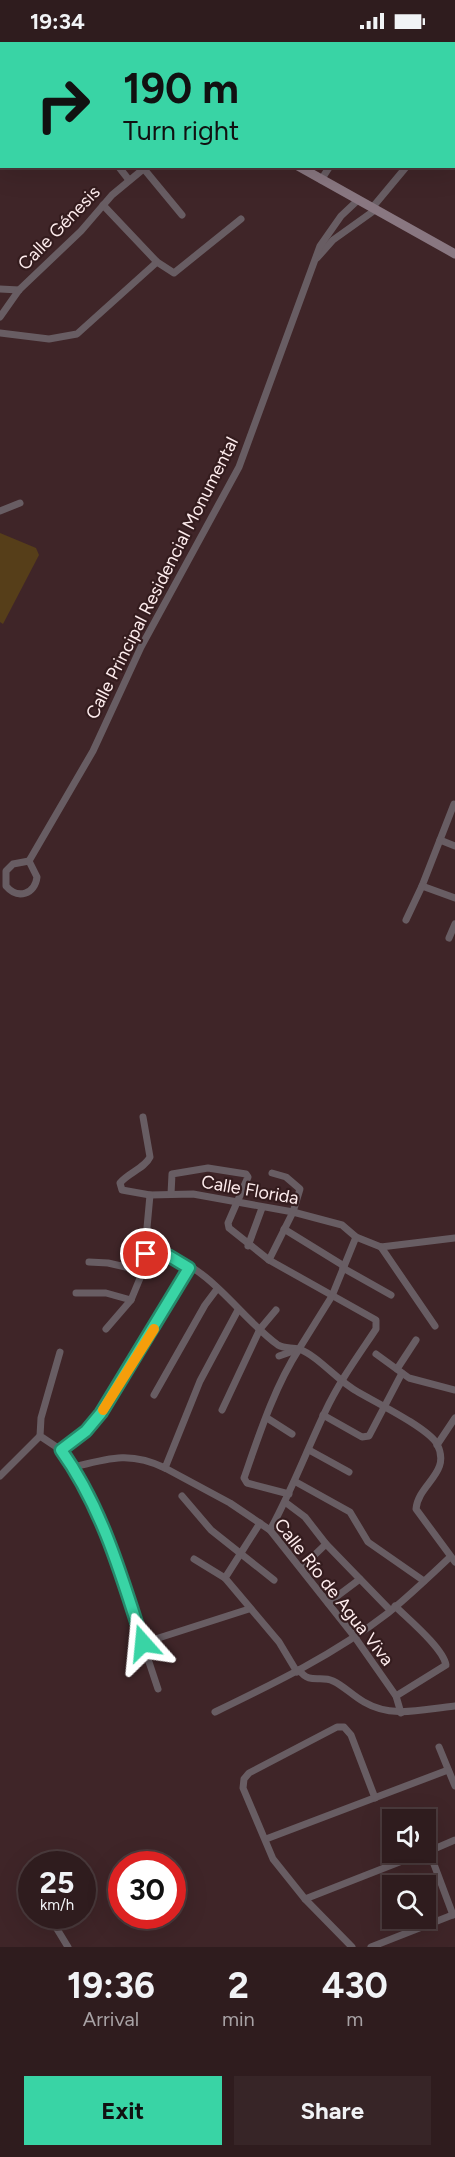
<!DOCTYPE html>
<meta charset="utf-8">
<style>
:root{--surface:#2f1c1e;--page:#372527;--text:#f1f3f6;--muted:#a7a1a4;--line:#4a3a3c;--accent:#39d4a5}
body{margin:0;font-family:Figtree,sans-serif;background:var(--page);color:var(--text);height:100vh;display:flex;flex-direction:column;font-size:22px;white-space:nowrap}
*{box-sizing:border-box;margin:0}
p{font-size:20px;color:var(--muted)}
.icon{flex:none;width:33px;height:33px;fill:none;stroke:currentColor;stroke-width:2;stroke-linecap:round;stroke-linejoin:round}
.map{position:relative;height:1905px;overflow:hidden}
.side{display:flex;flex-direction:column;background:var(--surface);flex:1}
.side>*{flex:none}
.guide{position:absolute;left:0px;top:0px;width:456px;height:126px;box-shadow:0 6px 24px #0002,0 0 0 2px var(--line);background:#39d4a5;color:#111;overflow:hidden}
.controls{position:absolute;left:382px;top:1767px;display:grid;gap:12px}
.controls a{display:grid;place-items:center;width:54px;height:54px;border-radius:0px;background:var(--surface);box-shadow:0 6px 24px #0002,0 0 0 2px var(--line);font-size:30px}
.speed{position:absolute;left:18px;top:1809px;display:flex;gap:12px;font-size:30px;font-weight:700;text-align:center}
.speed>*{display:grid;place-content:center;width:78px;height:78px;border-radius:50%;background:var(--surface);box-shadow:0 6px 24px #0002,0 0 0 2px var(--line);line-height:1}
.speed small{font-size:15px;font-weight:400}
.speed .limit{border:9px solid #d22;background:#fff;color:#111}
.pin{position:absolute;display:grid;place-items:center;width:51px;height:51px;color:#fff;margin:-26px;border:3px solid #fff;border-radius:50%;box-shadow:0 2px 6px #0007}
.me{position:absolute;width:66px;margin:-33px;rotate:342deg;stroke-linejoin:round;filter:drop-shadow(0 0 4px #0008)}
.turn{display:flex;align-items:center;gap:21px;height:126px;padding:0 24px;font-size:27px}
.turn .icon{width:78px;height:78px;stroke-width:2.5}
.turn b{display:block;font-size:42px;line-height:51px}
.eta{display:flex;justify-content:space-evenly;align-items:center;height:102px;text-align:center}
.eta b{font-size:36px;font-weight:700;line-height:42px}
.primary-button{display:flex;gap:12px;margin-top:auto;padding:12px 24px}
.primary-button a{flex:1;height:69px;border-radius:0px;background:var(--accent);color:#111;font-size:24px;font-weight:700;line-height:69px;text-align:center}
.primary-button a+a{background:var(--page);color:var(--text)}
.status{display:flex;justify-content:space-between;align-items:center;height:42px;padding:0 30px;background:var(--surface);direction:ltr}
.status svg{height:16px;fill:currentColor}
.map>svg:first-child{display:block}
</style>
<div class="status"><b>19:34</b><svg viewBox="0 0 49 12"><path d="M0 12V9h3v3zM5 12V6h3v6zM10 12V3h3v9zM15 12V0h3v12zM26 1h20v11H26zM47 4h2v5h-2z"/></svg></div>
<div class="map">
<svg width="455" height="1905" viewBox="0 0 455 1905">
<rect width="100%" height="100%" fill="#3f2528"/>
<polygon fill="#563e19" points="0,491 36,506 39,513 3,582 0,580"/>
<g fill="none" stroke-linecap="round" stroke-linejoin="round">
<g stroke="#5f3777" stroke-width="2">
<polyline points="454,20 455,20"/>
<polyline points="454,124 455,126"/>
</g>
<g stroke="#685d63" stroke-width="7">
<polyline points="330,0 331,2"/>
<polyline points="365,0 365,2"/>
<polyline points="413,0 413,2"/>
<polyline points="14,2 15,0"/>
<polyline points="114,2 114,0"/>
<polyline points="174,2 175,0"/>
<polyline points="443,2 445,0"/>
<polyline points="0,23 2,21"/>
<polyline points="454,61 455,60"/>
<polyline points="118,124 129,138"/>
<polyline points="144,127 182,173"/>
<polyline points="321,138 330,124"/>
<polyline points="103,163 157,220 174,231 241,177"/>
<polyline points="372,166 407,124"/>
<polyline points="317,216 333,198 375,168"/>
<polyline points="0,247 19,248"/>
<polyline points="0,275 19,248 81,189 112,153 147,124"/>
<polyline points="0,291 49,297 77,292 157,220"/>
<polyline points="0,469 20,461"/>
<polyline points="454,762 422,844 455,856"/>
<polyline points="440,798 455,804"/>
<polyline points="29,819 93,709 141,605 239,425 320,204 341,174 358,158"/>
<path d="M29,819L37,835C35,852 18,858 6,844V829L13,822Z"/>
<polyline points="406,878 422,844"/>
<polyline points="449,896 455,882"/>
<path d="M143,1075L150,1115C145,1126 128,1131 120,1141L122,1148L150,1153L193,1152L293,1170L342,1183L356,1195L381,1205L455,1196"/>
<path d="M171,1152L172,1132L208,1126L246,1132L248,1135L228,1181L229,1186L269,1218L376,1278V1287C358,1314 339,1340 325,1370C306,1410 291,1450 270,1488"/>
<polyline points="284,1187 344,1224"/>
<polyline points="248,1204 262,1166"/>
<polyline points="381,1205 435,1284"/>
<path d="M146,1212C153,1213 162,1212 169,1214C213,1229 241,1276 278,1303C284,1307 292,1305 299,1307C320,1315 337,1339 358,1350C375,1360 428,1386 437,1402C452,1431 418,1442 416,1467L455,1520"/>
<polyline points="269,1218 293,1170 300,1147 286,1135 272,1131"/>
<polyline points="89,1220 108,1221 143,1229 150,1153"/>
<path d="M189,1226L101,1371L86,1389L61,1408L74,1425C109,1416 131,1409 165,1426L200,1339L238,1268"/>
<polyline points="343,1226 391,1253"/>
<polyline points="76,1251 106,1251 131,1258 143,1229"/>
<polyline points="106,1287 131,1258"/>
<polyline points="60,1310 41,1376 40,1394 61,1408"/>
<polyline points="376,1312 409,1336 455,1348"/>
<polyline points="279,1314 299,1307 332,1254 356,1195"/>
<polyline points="397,1327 416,1298"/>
<polyline points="154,1353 205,1263 217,1247"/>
<polyline points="222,1368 260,1287 276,1268"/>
<polyline points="323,1373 362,1395 369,1394 402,1331"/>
<polyline points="267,1376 292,1392"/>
<polyline points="437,1403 455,1376"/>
<polyline points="309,1408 349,1430"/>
<polyline points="74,1425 102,1479 158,1647"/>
<polyline points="165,1426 230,1461 270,1488 354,1594 396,1654 401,1671"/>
<polyline points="0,1434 40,1394"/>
<polyline points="296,1440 350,1470 368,1500 424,1539"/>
<path d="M289,1452L247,1441L244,1436C259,1393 274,1346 299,1307"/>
<polyline points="182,1454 211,1488 274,1538"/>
<polyline points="285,1460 305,1475 326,1502 390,1568"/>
<polyline points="260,1481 225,1536 279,1600 297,1630"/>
<polyline points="194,1517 225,1536"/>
<polyline points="301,1526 326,1502"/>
<polyline points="328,1561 360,1537"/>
<path d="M395,1564C408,1577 443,1606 446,1623L396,1654"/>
<polyline points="143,1601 249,1567"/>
<path d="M299,1628C310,1643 320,1633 333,1639C344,1644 353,1654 364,1660C393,1677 423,1667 455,1664"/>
<path d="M215,1670C275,1641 335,1612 388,1571C409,1554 430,1534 450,1515"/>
<polyline points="439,1705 455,1744"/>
<polyline points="266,1797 448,1728"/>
<polyline points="429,1809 453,1873"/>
<polyline points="427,1810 455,1798"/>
<polyline points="305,1857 425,1810"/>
<polyline points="53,1874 57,1887 68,1905"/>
<polyline points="352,1905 305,1857 273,1817 243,1746 244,1737 249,1731 337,1685 344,1685 351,1693 375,1756"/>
<polyline points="371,1905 455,1872"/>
</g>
<g stroke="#897781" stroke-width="9">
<polyline points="80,0 83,2"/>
<polyline points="298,124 455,212"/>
</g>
</g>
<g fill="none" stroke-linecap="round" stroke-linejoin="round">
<g stroke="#258a6b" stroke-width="15">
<path id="route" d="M143,1601C122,1535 102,1465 61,1408L86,1389L101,1371L189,1226L169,1214L146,1212"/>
</g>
<use href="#route" stroke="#39d4a5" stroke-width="10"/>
<polyline stroke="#f59e0b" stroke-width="10" points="103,1368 154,1287"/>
</g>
<g text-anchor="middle" stroke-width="4.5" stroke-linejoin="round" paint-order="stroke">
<g font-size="18" fill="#feeced" stroke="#341c1e">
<text transform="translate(59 186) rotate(-46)" y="6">Calle Génesis</text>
<text transform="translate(162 536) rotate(-63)" y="6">Calle Principal Residencial Monumental</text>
<text transform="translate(250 1148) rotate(10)" y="6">Calle Florida</text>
<text transform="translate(334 1550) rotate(52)" y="6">Calle Río de Agua Viva</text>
</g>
</g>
</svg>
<div class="controls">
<a><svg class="icon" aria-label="sound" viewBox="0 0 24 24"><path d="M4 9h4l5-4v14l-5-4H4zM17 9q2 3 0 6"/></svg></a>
<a><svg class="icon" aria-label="search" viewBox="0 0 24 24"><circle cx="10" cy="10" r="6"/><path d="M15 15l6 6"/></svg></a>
</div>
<div class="speed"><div>25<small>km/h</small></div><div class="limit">30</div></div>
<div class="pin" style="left:146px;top:1212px;background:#d93025"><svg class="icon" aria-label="arrive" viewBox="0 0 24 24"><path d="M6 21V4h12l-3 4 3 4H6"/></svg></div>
<svg class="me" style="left:143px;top:1601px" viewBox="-20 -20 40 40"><path d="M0-17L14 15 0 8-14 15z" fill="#39d4a5" stroke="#fff" stroke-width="4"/></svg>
<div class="guide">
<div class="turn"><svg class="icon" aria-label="right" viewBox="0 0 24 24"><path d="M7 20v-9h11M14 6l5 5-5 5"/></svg><div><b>190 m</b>Turn right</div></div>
</div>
</div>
<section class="side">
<div class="eta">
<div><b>19:36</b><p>Arrival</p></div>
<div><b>2</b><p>min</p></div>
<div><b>430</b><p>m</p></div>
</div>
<div class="primary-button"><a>Exit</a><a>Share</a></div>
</section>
